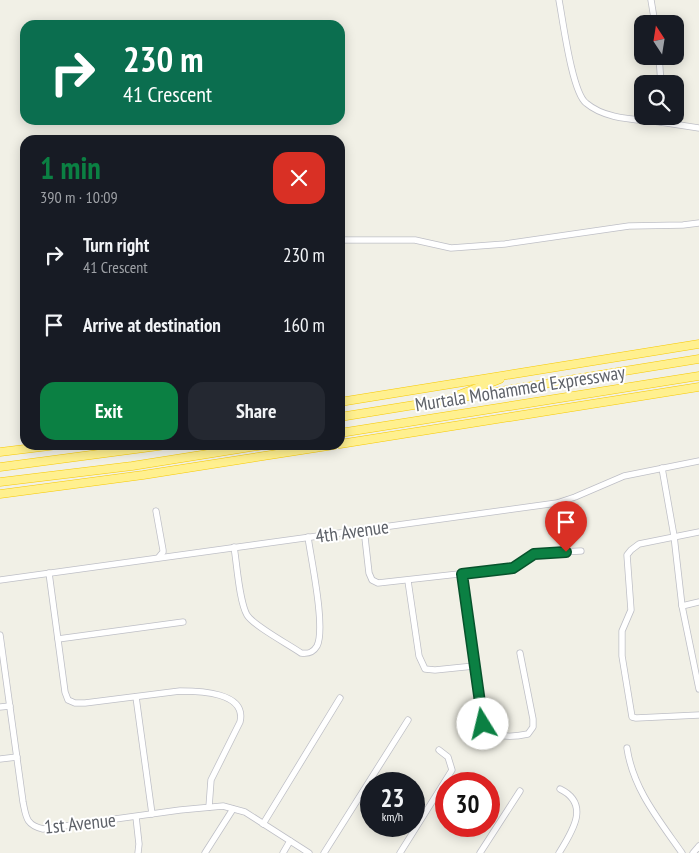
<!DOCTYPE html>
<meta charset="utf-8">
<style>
:root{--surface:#171b24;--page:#242831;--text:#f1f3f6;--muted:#9ea1a6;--accent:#0b8043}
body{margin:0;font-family:"PT Sans Narrow",sans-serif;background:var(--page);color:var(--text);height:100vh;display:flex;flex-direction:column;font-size:19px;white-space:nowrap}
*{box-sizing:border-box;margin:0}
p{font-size:16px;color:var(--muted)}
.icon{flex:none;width:28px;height:28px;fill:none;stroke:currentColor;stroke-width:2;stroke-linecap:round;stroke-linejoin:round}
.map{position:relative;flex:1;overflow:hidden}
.side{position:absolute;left:20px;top:135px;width:325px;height:315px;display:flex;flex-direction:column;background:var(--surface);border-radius:15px;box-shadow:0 2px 12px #0003}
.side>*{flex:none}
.banner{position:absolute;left:20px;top:20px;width:325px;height:105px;border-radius:15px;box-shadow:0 2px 12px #0003;background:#0b6e4f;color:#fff;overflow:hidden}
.needle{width:32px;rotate:348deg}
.buttons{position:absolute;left:634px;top:15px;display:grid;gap:10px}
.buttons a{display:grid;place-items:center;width:50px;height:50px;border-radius:10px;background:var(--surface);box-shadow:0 2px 12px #0003;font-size:25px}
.speed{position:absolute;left:360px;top:772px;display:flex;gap:10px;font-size:25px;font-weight:700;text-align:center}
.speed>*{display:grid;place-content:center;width:65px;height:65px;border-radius:50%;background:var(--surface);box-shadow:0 2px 12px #0003;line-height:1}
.speed small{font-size:12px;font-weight:400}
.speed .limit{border:8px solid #d22;background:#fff;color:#111}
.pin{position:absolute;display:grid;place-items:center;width:42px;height:42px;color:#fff;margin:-51px -21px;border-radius:50% 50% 50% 0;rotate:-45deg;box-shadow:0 0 5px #0007}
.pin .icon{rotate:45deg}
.me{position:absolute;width:55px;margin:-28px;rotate:351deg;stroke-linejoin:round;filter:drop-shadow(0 0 4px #0008)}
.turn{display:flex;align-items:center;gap:18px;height:105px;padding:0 20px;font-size:22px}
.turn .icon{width:65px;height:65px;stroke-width:2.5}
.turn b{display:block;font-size:35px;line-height:42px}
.round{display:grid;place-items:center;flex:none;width:52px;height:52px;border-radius:15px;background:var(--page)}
.summary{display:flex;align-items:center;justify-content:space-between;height:85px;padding:0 20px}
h1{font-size:30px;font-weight:700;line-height:38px;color:var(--accent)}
.cta{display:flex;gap:10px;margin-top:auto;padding:10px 20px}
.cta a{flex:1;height:58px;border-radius:15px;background:var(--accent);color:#fff;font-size:20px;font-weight:700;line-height:58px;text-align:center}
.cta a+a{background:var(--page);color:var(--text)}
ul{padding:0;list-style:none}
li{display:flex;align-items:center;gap:15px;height:70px;padding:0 20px}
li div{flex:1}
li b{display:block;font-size:19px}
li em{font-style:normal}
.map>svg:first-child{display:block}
</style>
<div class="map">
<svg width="699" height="853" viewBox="0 0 699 853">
<rect width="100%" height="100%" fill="#f1f0e6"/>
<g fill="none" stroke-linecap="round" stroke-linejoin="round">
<g stroke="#bebfc6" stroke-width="7">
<g id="minor">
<path d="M559,0C563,21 572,92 586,103C606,120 636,119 660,122"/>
<polyline points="651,0 655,24"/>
<polyline points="659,56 661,84"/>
<polyline points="660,116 660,122 699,128"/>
<polyline points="340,240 415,240 451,248 505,244 629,226 683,225 699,223"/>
<polyline points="662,468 674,536 682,606 699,689"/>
<polyline points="156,511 163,550 163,552 159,557"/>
<polyline points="364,529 369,573 372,580 378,583 513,568 531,556 538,553 581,551"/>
<polyline points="699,532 639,544 631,550 627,555 631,610 622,631 622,656 632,717 636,718 699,715"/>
<path d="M234,547C237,564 239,601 247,615C254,626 288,644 301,653C308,654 313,653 317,646C326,628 311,559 308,537"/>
<path d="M49,573L65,692L68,700L75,703H85L180,691C199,691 247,692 240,722L211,780L209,807"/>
<path d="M462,574L483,724C490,739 514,737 528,734L533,727V719L520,653"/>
<polyline points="0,580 557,503 575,497 624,476 699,461"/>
<polyline points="408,581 419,656 425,669 435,670 474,666"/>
<polyline points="682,606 699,602"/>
<path d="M0,635L23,802C26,817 26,825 43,829L180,810L223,806L245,812L309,853"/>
<polyline points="58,639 183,622"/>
<polyline points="136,697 152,814"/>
<polyline points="0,707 10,706"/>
<path d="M627,748C633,789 659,820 682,853"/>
<polyline points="0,759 17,757"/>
<polyline points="136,817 139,844 138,853"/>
<polyline points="263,824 340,698"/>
<polyline points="205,853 233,809"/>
<polyline points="283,853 290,841"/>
<polyline points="324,853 408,720"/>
<polyline points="400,853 452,770 448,757 439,750"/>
<polyline points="480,853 520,791"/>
<path d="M559,853C572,832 591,804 560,789"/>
<polyline points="693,853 699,846"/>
</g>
</g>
<g stroke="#f7c900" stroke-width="9">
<g id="highway">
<polyline points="459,395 500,379"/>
<polyline points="340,402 699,344"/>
<polyline points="340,417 699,359"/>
<polyline points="340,433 699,376"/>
<polyline points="340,444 699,387"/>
<polyline points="0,452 57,445"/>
<polyline points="0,467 166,445"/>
<polyline points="0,482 132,466 264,445"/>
<polyline points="0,494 143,475 334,445"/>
</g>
</g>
<use href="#minor" stroke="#fff" stroke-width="5.5"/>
<use href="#highway" stroke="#fff08f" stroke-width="8"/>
</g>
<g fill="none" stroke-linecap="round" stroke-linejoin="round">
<g stroke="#07532c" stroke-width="12">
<polyline id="route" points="483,724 462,574 513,568 534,554 566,552"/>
</g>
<use href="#route" stroke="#0b8043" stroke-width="9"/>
</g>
<g text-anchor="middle" stroke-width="4" stroke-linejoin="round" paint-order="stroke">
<g font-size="19" fill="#5d6168" stroke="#fff">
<text transform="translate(520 388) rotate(-9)" y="7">Murtala Mohammed Expressway</text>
<text transform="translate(352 531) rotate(-8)" y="7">4th Avenue</text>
<text transform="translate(80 823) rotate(-6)" y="7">1st Avenue</text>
</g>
</g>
</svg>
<div class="buttons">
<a><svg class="needle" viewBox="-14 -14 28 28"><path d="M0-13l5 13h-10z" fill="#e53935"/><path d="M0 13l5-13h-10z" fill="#9ea1a6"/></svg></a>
<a><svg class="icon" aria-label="search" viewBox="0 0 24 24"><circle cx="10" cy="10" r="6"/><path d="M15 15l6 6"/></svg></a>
</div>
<div class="speed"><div>23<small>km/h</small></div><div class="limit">30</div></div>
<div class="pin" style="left:566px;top:552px;background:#d93025"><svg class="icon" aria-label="arrive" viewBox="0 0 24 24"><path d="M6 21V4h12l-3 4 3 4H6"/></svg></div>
<svg class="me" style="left:483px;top:724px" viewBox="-20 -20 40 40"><circle r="19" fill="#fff"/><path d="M0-13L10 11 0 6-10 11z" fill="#0b8043"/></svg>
<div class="banner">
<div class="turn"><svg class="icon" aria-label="right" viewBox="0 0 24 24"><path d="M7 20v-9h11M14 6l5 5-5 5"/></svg><div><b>230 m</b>41 Crescent</div></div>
</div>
<section class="side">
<div class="summary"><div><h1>1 min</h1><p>390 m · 10:09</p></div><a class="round" style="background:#d93025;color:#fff"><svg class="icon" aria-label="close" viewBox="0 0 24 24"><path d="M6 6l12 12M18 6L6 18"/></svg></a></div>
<ul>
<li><svg class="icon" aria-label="right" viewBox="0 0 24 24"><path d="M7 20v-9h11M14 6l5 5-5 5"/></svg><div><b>Turn right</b><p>41 Crescent</p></div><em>230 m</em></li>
<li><svg class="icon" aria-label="arrive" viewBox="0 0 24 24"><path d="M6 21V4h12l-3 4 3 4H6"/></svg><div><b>Arrive at destination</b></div><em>160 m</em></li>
</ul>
<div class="cta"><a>Exit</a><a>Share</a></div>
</section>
</div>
